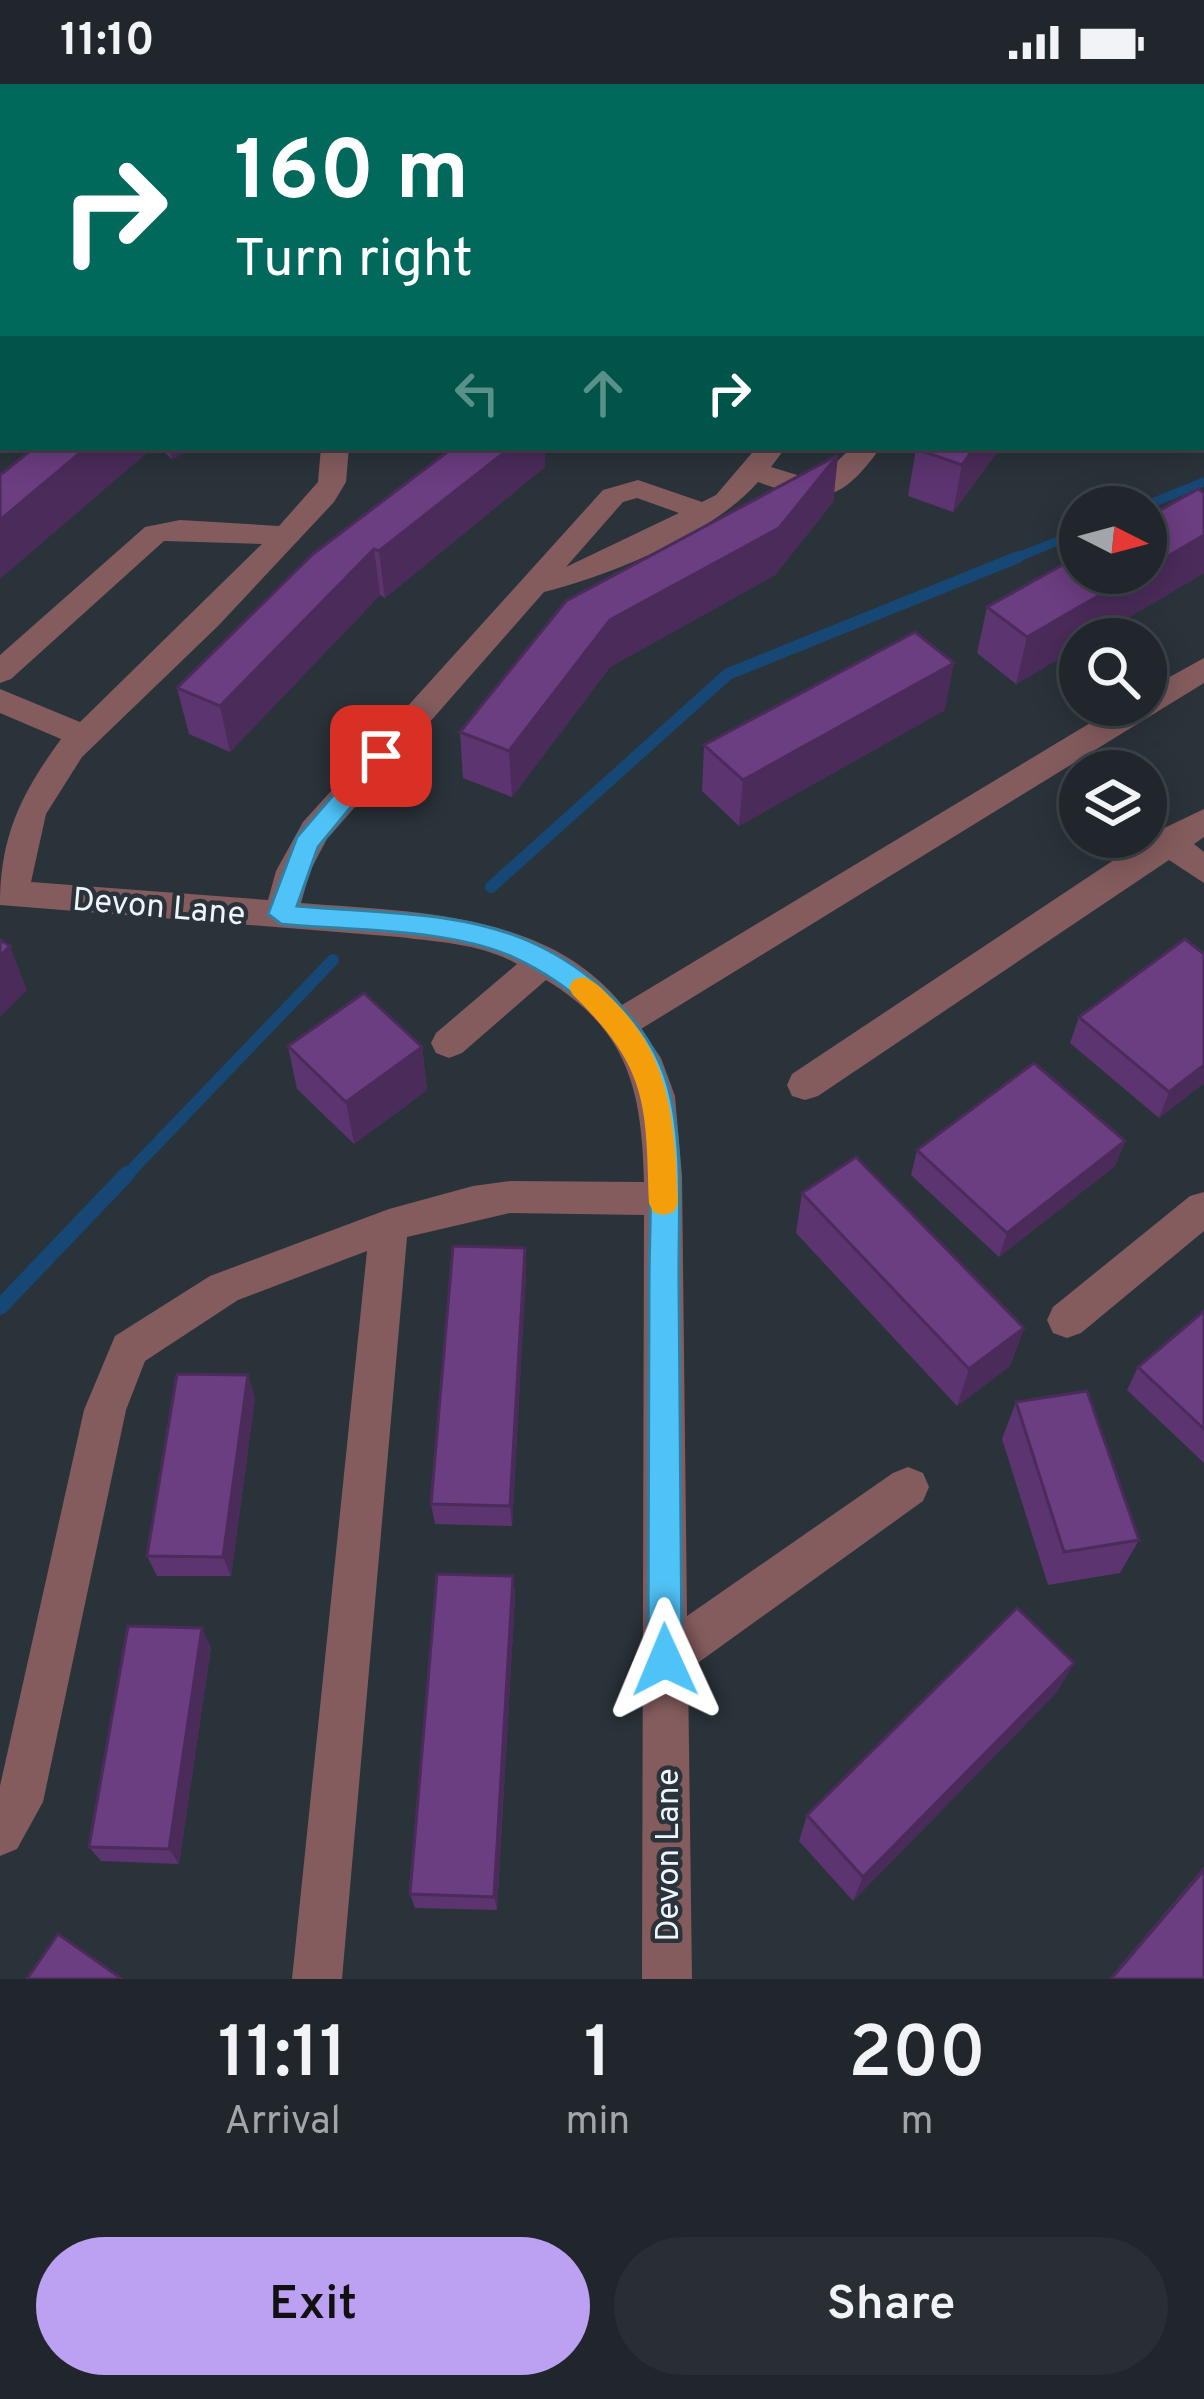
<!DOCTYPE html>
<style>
:root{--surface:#20262c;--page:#282e34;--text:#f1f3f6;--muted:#a2a5a9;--line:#3d4348;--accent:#bca0f2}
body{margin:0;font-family:Overpass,sans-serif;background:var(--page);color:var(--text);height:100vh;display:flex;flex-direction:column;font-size:45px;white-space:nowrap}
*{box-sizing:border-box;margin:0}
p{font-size:39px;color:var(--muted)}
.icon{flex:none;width:66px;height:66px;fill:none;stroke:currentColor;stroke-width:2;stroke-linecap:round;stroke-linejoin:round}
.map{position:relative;height:1895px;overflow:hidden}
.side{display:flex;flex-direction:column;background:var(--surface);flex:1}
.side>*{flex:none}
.top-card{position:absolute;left:0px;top:0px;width:1206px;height:366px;box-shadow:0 6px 30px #0003,0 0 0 3px var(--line);background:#00695c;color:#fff;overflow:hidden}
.needle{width:78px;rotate:96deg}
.controls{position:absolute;left:1059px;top:402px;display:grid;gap:24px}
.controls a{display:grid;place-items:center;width:108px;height:108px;border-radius:50%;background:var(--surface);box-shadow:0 6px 30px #0003,0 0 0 3px var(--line);font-size:60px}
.pin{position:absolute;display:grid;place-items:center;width:102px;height:102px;color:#fff;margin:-51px;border-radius:24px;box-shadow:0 6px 18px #0006}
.me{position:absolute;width:132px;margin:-66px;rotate:359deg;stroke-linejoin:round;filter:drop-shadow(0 0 9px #0008)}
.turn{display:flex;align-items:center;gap:42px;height:252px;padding:0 36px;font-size:54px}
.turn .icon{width:156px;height:156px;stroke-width:2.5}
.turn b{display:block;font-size:84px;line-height:102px}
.lanes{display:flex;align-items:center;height:114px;padding:0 36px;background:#0003;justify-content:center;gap:60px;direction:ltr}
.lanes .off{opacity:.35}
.eta{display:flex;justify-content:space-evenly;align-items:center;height:204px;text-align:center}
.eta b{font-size:72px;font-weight:600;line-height:84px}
.cta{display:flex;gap:24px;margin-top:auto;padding:24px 36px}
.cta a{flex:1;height:138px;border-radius:72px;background:var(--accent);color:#111;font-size:48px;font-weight:600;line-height:138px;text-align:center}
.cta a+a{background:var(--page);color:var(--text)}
.status{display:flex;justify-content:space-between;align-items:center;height:84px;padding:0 60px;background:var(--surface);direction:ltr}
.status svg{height:33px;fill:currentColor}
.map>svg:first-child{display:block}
</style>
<div class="status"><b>11:10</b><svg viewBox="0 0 49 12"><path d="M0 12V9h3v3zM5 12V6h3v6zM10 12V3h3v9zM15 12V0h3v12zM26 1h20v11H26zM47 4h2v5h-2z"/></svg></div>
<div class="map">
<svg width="1204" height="1895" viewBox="0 0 1204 1895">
<rect width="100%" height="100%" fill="#2a333a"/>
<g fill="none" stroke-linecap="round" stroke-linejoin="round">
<g stroke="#174775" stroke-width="9">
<polyline points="1142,423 1204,398"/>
<polyline points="1011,476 1080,448"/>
</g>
<g stroke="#174775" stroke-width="12">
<polyline points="491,803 728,590 1018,473"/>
<polyline points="125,1093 333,876"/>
</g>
<polyline stroke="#174775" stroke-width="16" points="0,1223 127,1090"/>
<polyline stroke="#6a7279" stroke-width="6" stroke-dasharray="9 4.5" stroke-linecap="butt" points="1070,0 1080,3"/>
<g fill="#845c5e" fill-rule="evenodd">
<polygon points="3,191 3,207 0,208 0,192"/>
<path d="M321,363H349L346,398L334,418L218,542L82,673L46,730L31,798L268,816L276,787L303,738L603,406L638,396L702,418L716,411L757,363H786L771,383L817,397L852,363H881C840,420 821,421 758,398C713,450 611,491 544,508L327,755L310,787L301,819C411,828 547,827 622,921L1120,621H1146V606L1204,574V599L641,945L661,974L675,1012L682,1092L687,1532L893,1389L908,1383L923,1389L929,1403L923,1417L688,1586L692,1895H642L644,1131L510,1129L407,1153L342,1895H292L367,1167L238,1216L145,1277L126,1326L43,1718L17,1765L0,1772V1702L84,1326L115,1252L210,1192L389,1125L473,1102L510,1097L644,1098C642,1008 629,946 546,896L462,969L449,974L436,969L431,959L436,949L517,880C482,860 439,858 399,853L0,821C0,752 21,710 61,655L0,629V605L80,638L262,460L164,457L11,595L0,599V571L145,443L180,436L279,442L318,398ZM637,414L679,429L566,483L623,418Z"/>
<polygon points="1204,725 1204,753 1194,760 1204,768 1204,799 1169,776 818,1012 805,1016 792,1012 787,1001 792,990 1156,748"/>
<polygon points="1204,1108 1204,1147 1081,1249 1067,1254 1053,1249 1047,1236 1053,1223 1190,1112"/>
</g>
<g fill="#f59499" fill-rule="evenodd">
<polygon points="709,0 737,0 739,3 711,3"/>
<polygon points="841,0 870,0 872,3 843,3"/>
<rect x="1203" y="117" width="1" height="14"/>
<rect x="1203" y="176" width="1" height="16"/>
</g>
</g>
<g fill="#5c346f">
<polygon points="158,363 197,363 172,375"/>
<polygon points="454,363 544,363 545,383 385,514 380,511 230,668 189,650 177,604"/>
<polygon points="1001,363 953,428 908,412 916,365"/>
<polygon points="838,371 833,418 775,491 610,583 512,713 463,694 460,648"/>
<polygon points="1204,409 1204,489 1092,555 1080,555 1080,562 1016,600 977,569 987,523"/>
<polygon points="945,626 739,742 702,707 704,661"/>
<polygon points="1079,933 1204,999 1159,1034 1070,959"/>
<polygon points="288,962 422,963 427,1006 354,1060 297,1005"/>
<polygon points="1125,1057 1115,1082 999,1173 911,1091 917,1066"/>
<polygon points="802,1109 1024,1244 1010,1282 957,1322 796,1149"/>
<polygon points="525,1164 526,1188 512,1442 435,1440 431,1420"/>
<polygon points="1204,1227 1204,1379 1127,1306 1138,1283"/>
<polygon points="248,1291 255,1314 231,1492 157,1492 147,1472"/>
<polygon points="1016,1318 1139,1456 1120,1489 1048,1501 1002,1355"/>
<polygon points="513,1492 515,1512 497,1826 415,1824 410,1810"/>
<polygon points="211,1563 179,1780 101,1777 89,1763"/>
<polygon points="1074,1579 1056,1609 853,1817 799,1757 807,1731"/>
<polygon points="1204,1783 1204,1895 1109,1895"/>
</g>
<g fill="#4b2b5a">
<polygon points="87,363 154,363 0,495 0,436"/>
<polygon points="169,363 197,363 172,375"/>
<polygon points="511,363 544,363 545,383 385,514 379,467"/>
<polygon points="975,363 1001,363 953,428 962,381"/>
<polygon points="838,371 833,418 775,491 610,583 512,713 509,667 610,536"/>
<polygon points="1204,451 1204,489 1092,555 1080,555 1080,562 1016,600 1027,553 1138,489 1146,489 1146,485"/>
<polygon points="374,465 380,511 230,668 220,622"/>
<polygon points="954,579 945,626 739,742 743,696"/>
<polygon points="10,862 27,906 0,933 0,872"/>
<polygon points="422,963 427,1006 354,1060 346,1018"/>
<polygon points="1204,981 1204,999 1159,1034 1169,1008"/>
<polygon points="1125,1057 1115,1082 999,1173 1007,1149"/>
<polygon points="525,1164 526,1188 512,1442 510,1422"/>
<polygon points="1024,1244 1010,1282 957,1322 969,1285"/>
<polygon points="248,1291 255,1314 231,1492 223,1473"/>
<polygon points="513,1492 515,1512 497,1826 494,1813"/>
<polygon points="202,1544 211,1563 179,1780 169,1765"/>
<polygon points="1074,1579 1056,1609 853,1817 863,1793"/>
</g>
<g fill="#6b3d81" stroke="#4b2b5a" stroke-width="3">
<polygon points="35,363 87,363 0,436 0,391"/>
<polygon points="454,363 511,363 379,467 374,465 220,622 177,604 313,470"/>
<polygon points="917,363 975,363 962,381 916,365"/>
<polygon points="838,371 779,444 610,536 509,667 460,648 566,517"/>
<polygon points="1198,405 1204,409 1204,451 1146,485 1146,434"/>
<polygon points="1080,471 1080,489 1138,489 1027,553 987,523"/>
<polygon points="915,548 954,579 743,696 704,661"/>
<polygon points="1185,855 1204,870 1204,981 1169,1008 1079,933"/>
<polygon points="0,856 10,862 0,872"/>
<polygon points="364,909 422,963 346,1018 288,962"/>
<polygon points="1034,979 1125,1057 1007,1149 917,1066"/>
<polygon points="856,1073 1024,1244 969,1285 802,1109"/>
<polygon points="453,1162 525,1164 510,1422 431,1420"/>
<polygon points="1204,1227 1204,1345 1138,1283"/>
<polygon points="177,1290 248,1291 223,1473 147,1472"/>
<polygon points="1087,1307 1139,1456 1064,1468 1016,1318"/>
<polygon points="437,1490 513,1492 494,1813 410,1810"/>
<polygon points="1017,1524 1074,1579 863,1793 807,1731"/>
<polygon points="128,1542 202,1544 169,1765 89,1763"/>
<polygon points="1204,1786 1204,1895 1111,1895"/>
<polygon points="58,1850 122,1895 27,1895"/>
</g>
<path fill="#4fc3f7" stroke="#337fa1" stroke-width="3" d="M381,663L393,672L318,763L297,822C373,829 460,826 531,858C589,884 649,937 667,999C685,1058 678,1139 679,1200C680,1325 681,1450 682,1576L677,1588L665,1593L653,1588L648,1576C648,1451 649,1326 649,1201C649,1137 656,1063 640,1001C626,945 564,897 515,874C450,844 352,847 281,840L268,830L297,753L372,666Z"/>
<path fill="#f59e0b" d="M583,893C596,897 603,906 613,916C672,973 675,1042 678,1119L674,1128L663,1131L653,1128L649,1119C646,1019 648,984 573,911L569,904L573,896Z"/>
<g text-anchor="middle" stroke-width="9" stroke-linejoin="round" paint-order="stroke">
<g font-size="33" fill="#eef4f9" stroke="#2a333a">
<text transform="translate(159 821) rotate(5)" y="12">Devon Lane</text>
<text transform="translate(666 1771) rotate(-90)" y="12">Devon Lane</text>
</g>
</g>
</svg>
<div class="controls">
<a><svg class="needle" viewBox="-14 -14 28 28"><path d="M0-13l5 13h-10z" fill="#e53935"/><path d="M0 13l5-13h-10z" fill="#a2a5a9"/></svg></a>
<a><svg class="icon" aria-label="search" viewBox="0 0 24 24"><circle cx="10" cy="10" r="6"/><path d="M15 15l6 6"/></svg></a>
<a><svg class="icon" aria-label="layers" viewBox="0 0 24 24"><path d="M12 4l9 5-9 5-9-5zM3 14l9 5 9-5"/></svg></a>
</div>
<div class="pin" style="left:381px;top:672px;background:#d93025"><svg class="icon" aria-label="arrive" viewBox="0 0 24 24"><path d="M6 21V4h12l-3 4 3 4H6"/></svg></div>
<svg class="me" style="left:665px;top:1576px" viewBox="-20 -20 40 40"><path d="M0-17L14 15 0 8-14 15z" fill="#4fc3f7" stroke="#fff" stroke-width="4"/></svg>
<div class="top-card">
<div class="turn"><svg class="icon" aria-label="right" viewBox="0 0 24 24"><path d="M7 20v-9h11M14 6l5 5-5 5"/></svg><div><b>160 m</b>Turn right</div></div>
<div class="lanes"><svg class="icon off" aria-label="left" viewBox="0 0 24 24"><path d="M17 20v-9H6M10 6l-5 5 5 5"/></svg><svg class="icon off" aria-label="ahead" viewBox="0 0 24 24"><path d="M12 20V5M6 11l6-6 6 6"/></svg><svg class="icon" aria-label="right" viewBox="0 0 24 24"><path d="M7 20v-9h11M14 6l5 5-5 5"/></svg></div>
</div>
</div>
<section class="side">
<div class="eta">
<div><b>11:11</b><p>Arrival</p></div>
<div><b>1</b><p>min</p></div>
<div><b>200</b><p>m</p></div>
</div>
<div class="cta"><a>Exit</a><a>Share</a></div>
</section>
